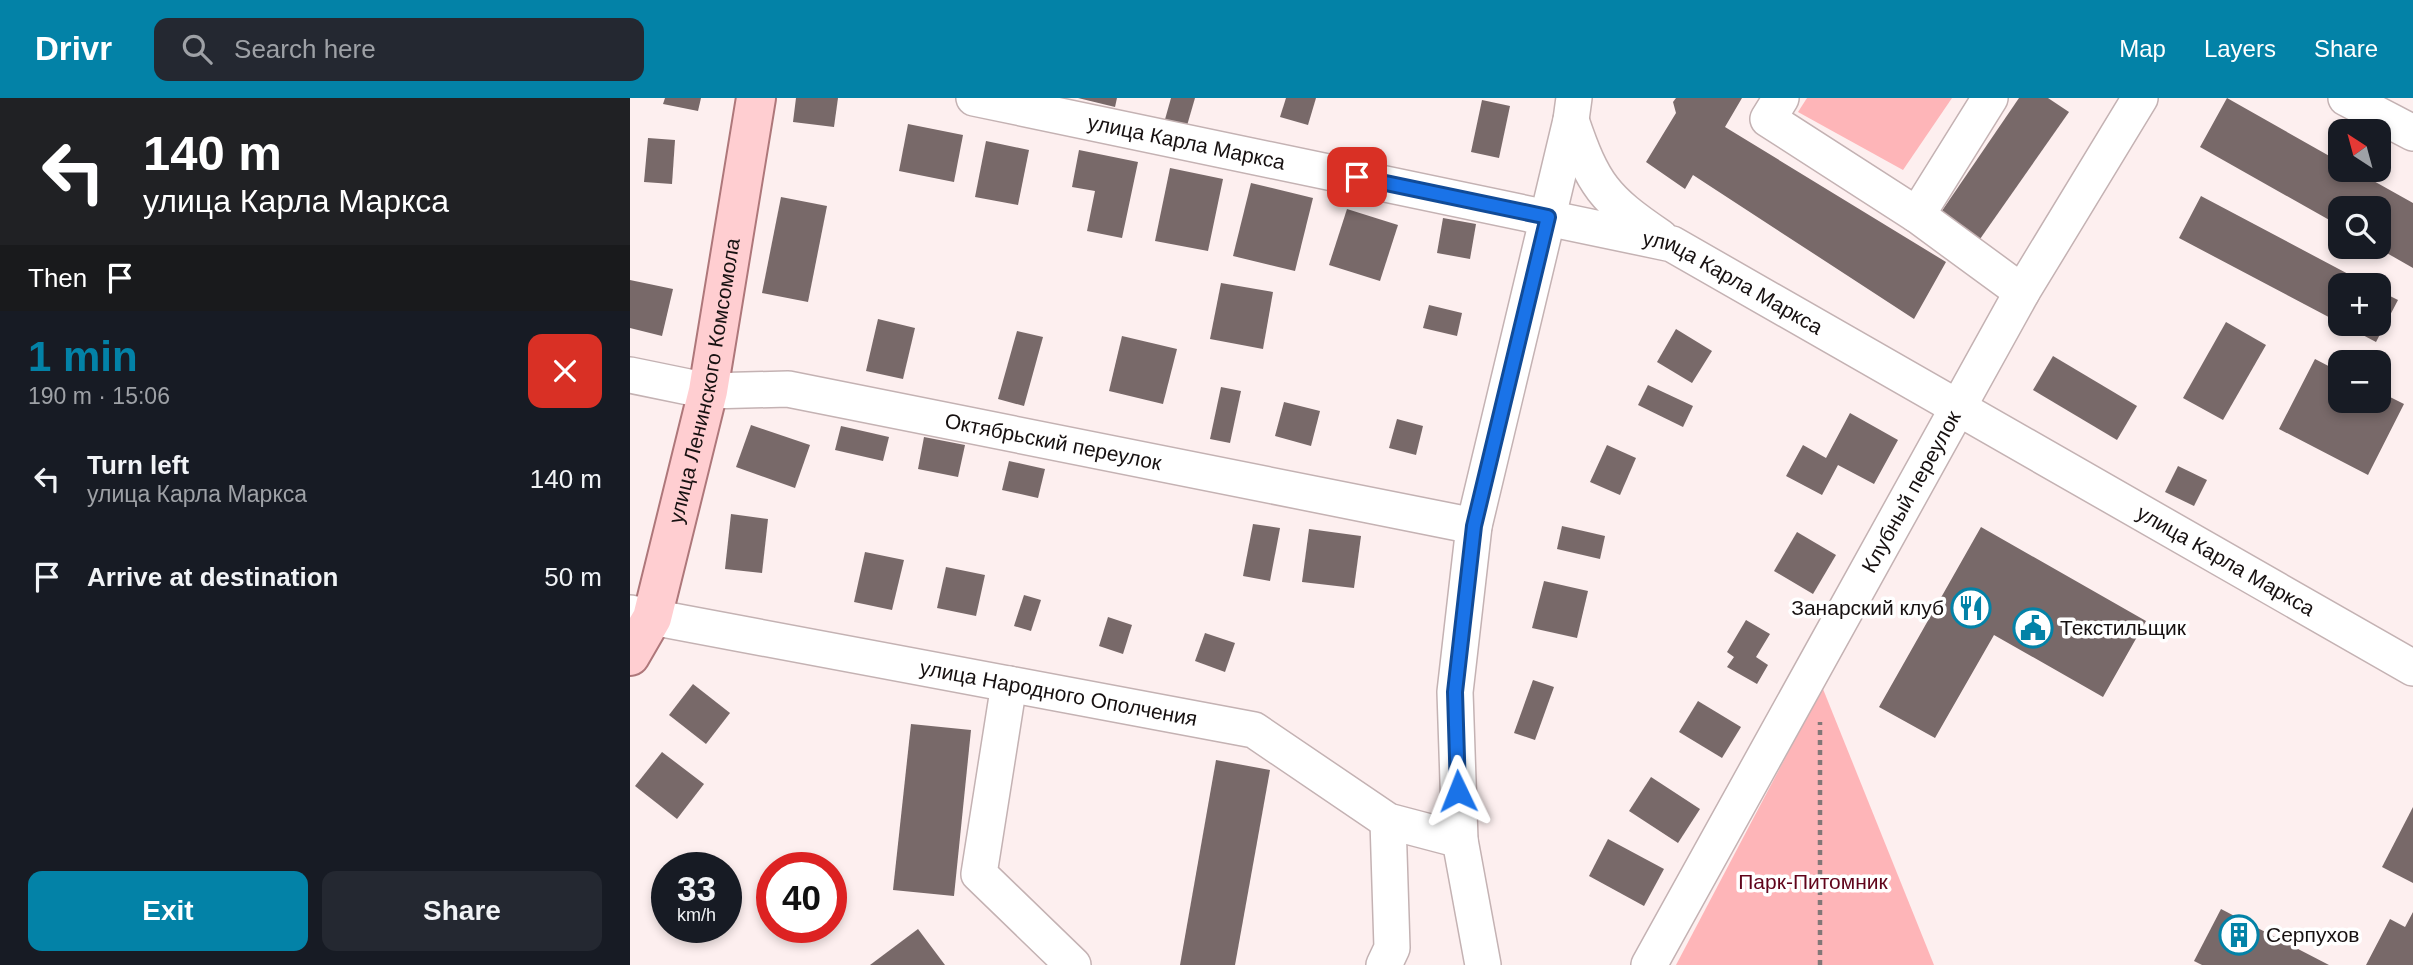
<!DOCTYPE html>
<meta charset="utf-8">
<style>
:root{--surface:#171b24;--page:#242831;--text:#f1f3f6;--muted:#9ea1a6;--accent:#0382a7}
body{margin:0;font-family:Helvetica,sans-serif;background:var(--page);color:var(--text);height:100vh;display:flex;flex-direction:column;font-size:26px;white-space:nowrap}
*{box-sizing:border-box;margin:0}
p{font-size:23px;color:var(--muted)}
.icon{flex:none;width:38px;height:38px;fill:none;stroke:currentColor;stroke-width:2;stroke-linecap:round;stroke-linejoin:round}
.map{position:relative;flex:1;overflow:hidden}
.side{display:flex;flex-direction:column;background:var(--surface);width:630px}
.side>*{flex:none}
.banner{background:#202124;color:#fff;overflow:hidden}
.needle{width:46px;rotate:324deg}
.tools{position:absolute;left:1698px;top:21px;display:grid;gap:14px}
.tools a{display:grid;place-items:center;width:63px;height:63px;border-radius:14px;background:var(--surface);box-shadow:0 4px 10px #0003;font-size:35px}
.speed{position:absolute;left:21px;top:754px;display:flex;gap:14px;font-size:35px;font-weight:700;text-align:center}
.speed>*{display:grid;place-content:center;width:91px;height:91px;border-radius:50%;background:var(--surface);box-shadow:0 4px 10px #0003;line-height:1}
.speed small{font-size:18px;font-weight:400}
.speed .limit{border:10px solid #d22;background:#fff;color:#111}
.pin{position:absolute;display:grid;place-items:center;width:60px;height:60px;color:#fff;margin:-30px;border-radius:14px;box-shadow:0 4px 10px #0006}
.me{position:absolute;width:77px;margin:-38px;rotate:358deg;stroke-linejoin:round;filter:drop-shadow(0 0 5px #0008)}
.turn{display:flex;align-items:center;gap:24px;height:147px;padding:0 28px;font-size:32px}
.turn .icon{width:91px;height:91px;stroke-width:2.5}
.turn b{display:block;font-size:49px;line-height:60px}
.then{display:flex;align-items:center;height:66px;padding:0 28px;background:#0003;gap:14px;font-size:26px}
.round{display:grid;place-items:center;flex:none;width:74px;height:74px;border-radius:14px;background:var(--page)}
.headline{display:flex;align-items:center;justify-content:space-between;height:119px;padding:0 28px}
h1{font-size:42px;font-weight:600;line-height:52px;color:var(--accent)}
.primary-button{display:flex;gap:14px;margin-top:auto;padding:14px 28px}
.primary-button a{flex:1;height:80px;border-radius:14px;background:var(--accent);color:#fff;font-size:28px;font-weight:600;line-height:80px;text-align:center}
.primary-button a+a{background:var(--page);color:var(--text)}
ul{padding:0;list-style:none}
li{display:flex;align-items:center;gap:21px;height:98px;padding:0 28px}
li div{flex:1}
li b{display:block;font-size:26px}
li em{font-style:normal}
header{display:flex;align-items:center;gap:42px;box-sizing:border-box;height:98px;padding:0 35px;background:var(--accent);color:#fff}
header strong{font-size:33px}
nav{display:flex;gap:38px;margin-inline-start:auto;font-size:24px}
.search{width:490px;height:63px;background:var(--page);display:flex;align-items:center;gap:18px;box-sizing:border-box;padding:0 24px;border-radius:14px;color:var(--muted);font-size:26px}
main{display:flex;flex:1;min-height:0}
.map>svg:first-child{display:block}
</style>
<header>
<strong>Drivr</strong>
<div class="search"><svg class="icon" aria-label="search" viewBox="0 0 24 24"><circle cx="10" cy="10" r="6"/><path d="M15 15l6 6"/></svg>Search here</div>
<nav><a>Map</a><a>Layers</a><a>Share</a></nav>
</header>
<main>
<section class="side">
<div class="banner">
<div class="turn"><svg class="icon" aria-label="left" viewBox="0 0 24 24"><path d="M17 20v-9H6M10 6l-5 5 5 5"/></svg><div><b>140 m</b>улица Карла Маркса</div></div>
<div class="then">Then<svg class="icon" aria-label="arrive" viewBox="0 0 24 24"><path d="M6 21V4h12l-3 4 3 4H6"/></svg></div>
</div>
<div class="headline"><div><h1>1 min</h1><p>190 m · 15:06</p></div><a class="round" style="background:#d93025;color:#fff"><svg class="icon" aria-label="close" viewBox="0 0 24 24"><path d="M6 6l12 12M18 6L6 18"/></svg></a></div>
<ul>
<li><svg class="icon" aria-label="left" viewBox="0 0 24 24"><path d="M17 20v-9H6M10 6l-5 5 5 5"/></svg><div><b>Turn left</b><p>улица Карла Маркса</p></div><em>140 m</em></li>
<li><svg class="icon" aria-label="arrive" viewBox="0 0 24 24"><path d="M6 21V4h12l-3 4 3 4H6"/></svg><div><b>Arrive at destination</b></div><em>50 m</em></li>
</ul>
<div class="primary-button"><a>Exit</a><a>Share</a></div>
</section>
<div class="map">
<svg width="1783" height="867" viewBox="0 0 1783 867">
<rect width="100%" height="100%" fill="#fdefef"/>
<g fill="#feb5b8">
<polygon points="1177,0 1322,0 1273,72 1168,14"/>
<polygon points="1193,591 1304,867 1046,867 1181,611"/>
</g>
<g fill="#786969">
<polygon points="35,0 71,0 68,13 33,6"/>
<polygon points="166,0 208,0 204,29 163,24"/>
<polygon points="448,0 487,0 485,9"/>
<polygon points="541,0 565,0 556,31 534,25"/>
<polygon points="656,0 686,0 678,27 650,19"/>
<polygon points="1046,0 1112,0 1095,29 1316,164 1284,221 1063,77 1055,91 1016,64 1046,15 1043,4"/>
<polygon points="1389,0 1418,0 1439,14 1343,151 1305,123"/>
<polygon points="1597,0 1710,64 1710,72 1724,72 1783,105 1783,170 1748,150 1748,110 1710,110 1710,128 1570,49"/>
<polygon points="852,2 880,8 869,60 841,54"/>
<polygon points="278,26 333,37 324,84 269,73"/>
<polygon points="18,40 45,42 42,86 14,84"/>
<polygon points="356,43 399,52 388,107 345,99"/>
<polygon points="449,52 508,64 492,140 457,133 465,93 442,89"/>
<polygon points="540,70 593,81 578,153 525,143"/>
<polygon points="621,85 683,100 665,173 603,158"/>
<polygon points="1571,98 1739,187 1710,187 1710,225 1549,140"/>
<polygon points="151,99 197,108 178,204 132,195"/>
<polygon points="717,111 768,127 750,183 699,167"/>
<polygon points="813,120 846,126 840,161 807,155"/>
<polygon points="0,182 43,191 32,238 0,230"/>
<polygon points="591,185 643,194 633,251 580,241"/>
<polygon points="1748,192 1768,202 1746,244 1712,226 1748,226"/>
<polygon points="799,207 832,215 827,238 793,230"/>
<polygon points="248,221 285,230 273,281 236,273"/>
<polygon points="1596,224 1636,247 1593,322 1553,300"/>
<polygon points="1046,231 1082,253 1062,285 1027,264"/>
<polygon points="387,233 413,239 394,308 368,301"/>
<polygon points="492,238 547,251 533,306 479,293"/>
<polygon points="1423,258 1507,308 1487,342 1403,292"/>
<polygon points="1685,261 1710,274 1710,303 1748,303 1748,293 1774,306 1738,377 1649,331"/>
<polygon points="1018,287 1063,308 1053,329 1008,307"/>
<polygon points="591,289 611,293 600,345 580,341"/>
<polygon points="654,304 690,313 681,348 645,338"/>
<polygon points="1220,315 1268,342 1244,386 1208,367 1192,397 1156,378 1173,347 1196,360"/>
<polygon points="767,321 793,328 786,357 759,350"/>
<polygon points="121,327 180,347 165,390 106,369"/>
<polygon points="211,328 259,339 253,363 205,352"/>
<polygon points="294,339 335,347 328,379 288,371"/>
<polygon points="977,347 1006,360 990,397 960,384"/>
<polygon points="379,363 415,371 408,400 372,392"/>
<polygon points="1548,368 1577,382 1564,408 1535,394"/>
<polygon points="101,416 138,421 132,475 95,471"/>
<polygon points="623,426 650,430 640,483 613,478"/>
<polygon points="932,428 975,438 970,461 927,451"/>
<polygon points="1351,429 1516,523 1473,599 1364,537 1305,640 1249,609"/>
<polygon points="679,431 731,438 724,490 672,484"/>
<polygon points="1167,434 1206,457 1183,496 1144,473"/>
<polygon points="235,454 274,462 262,512 224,504"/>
<polygon points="316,469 355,477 346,518 307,510"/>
<polygon points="914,483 958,493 947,540 902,530"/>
<polygon points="394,497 411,502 401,533 384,528"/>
<polygon points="478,519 502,527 493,556 469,548"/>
<polygon points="1116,522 1140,536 1126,559 1138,567 1127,586 1097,569 1104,559 1097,554"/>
<polygon points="575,535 605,545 595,574 565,563"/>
<polygon points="903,582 924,589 905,642 884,635"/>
<polygon points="63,586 100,615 76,646 39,617"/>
<polygon points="1068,603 1111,629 1092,660 1049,634"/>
<polygon points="281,626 341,632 324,798 263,792"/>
<polygon points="32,654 74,686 47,721 5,688"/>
<polygon points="586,662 640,672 605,867 550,867"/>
<polygon points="1021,679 1070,711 1048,745 999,713"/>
<polygon points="1783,709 1783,785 1752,769"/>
<polygon points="978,741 1034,771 1014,808 959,778"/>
<polygon points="1591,811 1699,867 1572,867 1564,863"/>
<polygon points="1783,814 1783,867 1736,867 1760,821 1775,829"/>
<polygon points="288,831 315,867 240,867"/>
</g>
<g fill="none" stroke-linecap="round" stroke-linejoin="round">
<g stroke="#c4b2b3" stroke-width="38">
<g id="minor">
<path id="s1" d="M344,0L1042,146L1783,570"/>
<polyline points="1151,0 1138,21 1287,117 1392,194"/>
<polyline points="1716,0 1783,35"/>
<path d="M941,22C963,87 974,101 1030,139"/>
<polyline points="1287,117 1360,0"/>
<path id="s2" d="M0,277L78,293L158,291L844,428"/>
<path id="s3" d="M0,515L624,632L758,723L830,742"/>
<polyline points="379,586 349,776 443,867"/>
<polyline points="754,867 762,850 758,723"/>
<polyline points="853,867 830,742 825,594 844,428 941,22 944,0"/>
<path id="s4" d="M1019,867L1392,194L1510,0"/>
</g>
</g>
<g stroke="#ae777a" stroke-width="42">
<g id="major">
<path id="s5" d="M0,558L22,520L78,293L126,0"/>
</g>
</g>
<polyline stroke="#827878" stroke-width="4.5" stroke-dasharray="5 5" stroke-linecap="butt" points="1190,867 1190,624"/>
<use href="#minor" stroke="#fff" stroke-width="35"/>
<use href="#major" stroke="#ffced1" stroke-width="38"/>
</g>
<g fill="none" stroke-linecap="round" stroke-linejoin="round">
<g stroke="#114b97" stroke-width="18">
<polyline id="route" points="727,79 918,119 844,428 825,594 828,693"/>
</g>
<use href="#route" stroke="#1a73e8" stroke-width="12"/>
</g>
<defs>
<g id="restaurant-ring" transform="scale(2.0125)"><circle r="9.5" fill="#fff" stroke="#0382a7" stroke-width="1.5"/><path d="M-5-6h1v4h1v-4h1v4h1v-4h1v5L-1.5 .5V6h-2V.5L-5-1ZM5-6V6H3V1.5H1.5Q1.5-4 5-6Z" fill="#0382a7"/></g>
<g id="civic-ring" transform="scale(2.0125)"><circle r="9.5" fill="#fff" stroke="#0382a7" stroke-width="1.5"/><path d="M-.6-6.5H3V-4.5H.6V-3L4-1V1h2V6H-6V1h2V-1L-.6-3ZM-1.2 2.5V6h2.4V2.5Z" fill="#0382a7"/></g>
<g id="building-ring" transform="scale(2.0125)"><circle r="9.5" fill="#fff" stroke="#0382a7" stroke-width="1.5"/><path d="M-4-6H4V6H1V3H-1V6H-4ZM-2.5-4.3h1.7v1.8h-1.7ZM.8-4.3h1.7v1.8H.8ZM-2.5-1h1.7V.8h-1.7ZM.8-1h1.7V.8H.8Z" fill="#0382a7"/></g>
</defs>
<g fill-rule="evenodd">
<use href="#restaurant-ring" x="1341" y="510"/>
<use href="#civic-ring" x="1403" y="530"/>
<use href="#building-ring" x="1609" y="837"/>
</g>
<g text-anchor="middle" stroke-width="7" stroke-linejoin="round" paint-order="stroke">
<g font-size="21" fill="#171111" stroke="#fff">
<text dy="7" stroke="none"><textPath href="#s1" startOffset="217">улица Карла Маркса</textPath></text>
<text dy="7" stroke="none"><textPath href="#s1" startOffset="784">улица Карла Маркса</textPath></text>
<text dy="7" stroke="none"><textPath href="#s5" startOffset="287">улица Ленинского Комсомола</textPath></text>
<text dy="7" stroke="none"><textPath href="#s2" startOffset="430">Октябрьский переулок</textPath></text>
<text dy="7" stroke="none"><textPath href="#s4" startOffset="541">Клубный переулок</textPath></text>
<text dy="7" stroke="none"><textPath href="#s1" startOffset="1351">улица Карла Маркса</textPath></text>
<text dy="7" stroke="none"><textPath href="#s3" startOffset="436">улица Народного Ополчения</textPath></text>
</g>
<g font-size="21" fill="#171111" stroke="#fff" text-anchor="start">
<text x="1314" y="517" text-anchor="end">Занарский клуб</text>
<text x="1430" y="537">Текстильщик</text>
<text x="1636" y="844">Серпухов</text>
</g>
<g font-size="21" fill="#61041b" stroke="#fff">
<text x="1183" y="791">Парк-Питомник</text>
</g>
</g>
</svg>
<div class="tools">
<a><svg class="needle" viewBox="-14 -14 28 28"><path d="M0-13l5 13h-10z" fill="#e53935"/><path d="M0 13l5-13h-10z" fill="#9ea1a6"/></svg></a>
<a><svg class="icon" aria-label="search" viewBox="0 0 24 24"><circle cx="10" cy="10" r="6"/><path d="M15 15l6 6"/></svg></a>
<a>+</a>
<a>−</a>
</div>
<div class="speed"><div>33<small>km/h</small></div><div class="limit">40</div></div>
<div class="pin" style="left:727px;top:79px;background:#d93025"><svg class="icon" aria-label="arrive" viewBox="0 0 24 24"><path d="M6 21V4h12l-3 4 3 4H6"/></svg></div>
<svg class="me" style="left:828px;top:693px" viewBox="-20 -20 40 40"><path d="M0-17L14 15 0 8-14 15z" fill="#1a73e8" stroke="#fff" stroke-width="4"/></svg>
</div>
</main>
